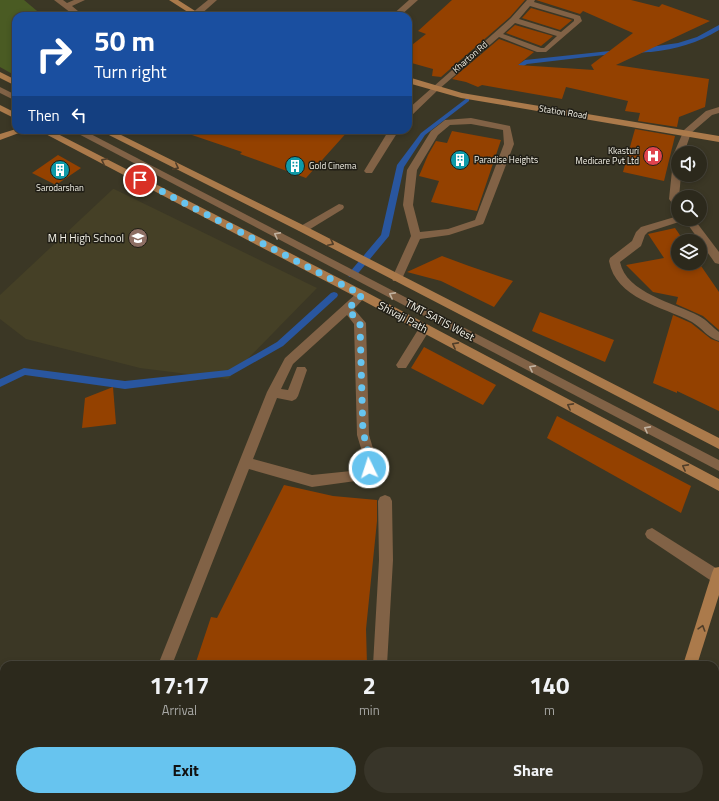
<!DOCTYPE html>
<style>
:root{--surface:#2c291c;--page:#383529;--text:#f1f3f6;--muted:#a6a6a3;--line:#48453b;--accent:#67c4ef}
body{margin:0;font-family:"Titillium Web",sans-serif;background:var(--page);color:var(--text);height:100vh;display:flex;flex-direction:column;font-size:15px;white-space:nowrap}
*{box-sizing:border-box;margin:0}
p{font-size:13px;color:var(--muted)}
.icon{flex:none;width:22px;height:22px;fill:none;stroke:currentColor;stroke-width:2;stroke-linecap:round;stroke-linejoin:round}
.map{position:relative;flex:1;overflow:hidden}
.details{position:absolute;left:0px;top:661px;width:719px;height:140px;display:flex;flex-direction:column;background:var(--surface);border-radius:12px 12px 0 0;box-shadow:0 2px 6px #0003,0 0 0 1px var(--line)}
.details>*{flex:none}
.banner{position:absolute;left:12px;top:12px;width:400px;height:122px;border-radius:12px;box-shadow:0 2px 6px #0003,0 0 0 1px var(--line);background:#1a4fa0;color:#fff;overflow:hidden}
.controls{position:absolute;left:671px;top:146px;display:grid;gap:8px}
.controls a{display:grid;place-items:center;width:36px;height:36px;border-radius:50%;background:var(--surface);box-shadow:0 2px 6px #0003,0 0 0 1px var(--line);font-size:20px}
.pin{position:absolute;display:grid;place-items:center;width:34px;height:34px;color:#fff;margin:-17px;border:2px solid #fff;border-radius:50%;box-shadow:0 1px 4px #0007}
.me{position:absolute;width:44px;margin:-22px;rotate:356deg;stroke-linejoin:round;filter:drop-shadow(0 0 3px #0008)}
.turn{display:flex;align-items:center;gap:14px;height:84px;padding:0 16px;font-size:18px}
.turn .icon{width:52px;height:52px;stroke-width:2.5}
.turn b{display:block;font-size:28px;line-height:34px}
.then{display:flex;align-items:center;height:38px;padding:0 16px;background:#0003;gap:8px;font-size:15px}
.eta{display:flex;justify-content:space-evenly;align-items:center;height:68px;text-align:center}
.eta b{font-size:24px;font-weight:700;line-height:28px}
.action{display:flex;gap:8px;margin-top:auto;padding:8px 16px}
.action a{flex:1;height:46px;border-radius:24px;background:var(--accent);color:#111;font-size:16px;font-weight:700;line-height:46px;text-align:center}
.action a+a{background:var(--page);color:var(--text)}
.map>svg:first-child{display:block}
</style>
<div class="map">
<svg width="719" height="801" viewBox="0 0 719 801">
<rect width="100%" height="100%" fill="#3b3725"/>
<polygon fill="#454026" points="113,189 114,189 317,288 228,379 140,368 26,339 0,319 0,295"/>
<polygon fill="#4a5b23" points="0,0 24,0 43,16 16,16 16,76 0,67"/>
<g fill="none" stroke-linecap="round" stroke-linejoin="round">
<g fill="#29569f" fill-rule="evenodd">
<path d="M719,25V30C698,43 676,49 651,52C645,52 637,54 633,51L636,49L678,43L697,37Z"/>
<polygon points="619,50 622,52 621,53 527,64 512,73 507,72 525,60"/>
<polygon points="467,98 469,99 469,101 425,135 404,167 389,236 355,277 349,277 348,275 349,273 381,235 397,165 421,133"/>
<polygon points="334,292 337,293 338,295 337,297 283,346 230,376 125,389 25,375 0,387 0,379 24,368 125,381 228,370 277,342 331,293"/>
</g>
</g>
<g fill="#944100">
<polygon points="452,0 525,0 510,17 441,77 432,76 433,69 408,62 408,48 426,34 418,31"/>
<polygon points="536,0 631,0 659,7 662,4 710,21 616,65 709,79 705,107 679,117 677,127 638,121 640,113 625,111 628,101 566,87 562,99 482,85 478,87 466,82 452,79 499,39 534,52 518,65 594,70 591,65 633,33 583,11 580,14"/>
<polygon points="531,8 572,20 560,30 522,18"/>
<polygon points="515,25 553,36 541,46 506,33"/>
<polygon points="635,129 675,136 664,181 623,172"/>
<polygon points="189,130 349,130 306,178 240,154 242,152 189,134"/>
<polygon points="452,131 501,140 477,211 431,202 439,181 419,176 428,155 436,141 447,143"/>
<polygon points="58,155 81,168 56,185 32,173"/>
<polygon points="675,228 684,241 678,241 678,263 699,263 719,292 719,330 703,316 676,304 678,297 653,292 626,265 664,258 648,234"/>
<polygon points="442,256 469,266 513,281 494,307 441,281 407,272"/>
<polygon points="540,312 614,340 605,362 532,331"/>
<polygon points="673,315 691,323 711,339 719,342 719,411 677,391 677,393 653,383"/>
<polygon points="424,347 496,385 483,405 411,368"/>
<polygon points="113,387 116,424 82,428 85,398"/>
<polygon points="557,416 691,486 681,513 547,438"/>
<polygon points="284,485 333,496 377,500 377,521 366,629 367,665 195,665 211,617 217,618"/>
</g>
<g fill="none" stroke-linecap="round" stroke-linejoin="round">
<g fill="#816246" fill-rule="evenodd">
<polygon points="54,0 63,0 67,3 74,0 85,0 72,6 84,16 75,16"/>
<polygon points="0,87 16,95 16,101 0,93"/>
<polygon points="71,130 83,130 719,460 719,471"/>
<polygon points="425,324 429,325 431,328 429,331 406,368 398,368 396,365 398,362 421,325"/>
<polygon points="652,528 719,570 719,583 713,582 647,538 645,534 647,530"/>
</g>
<g fill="#816246" fill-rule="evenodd">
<polygon points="208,0 217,0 199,16 192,16 192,13"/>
<polygon points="409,0 418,0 400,16 391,16"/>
<path d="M527,0H535L534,2L580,16L582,21L546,52H537L499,37L438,90L411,116L408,117V109L511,18ZM530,6L574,19V21L561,32L519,19ZM515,23L557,36L544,48H541L503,34Z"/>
<polygon points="719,107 719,113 712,115 691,133 684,153 678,153 678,156 676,155 674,153 684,130 706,111"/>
<path d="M471,118L510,126L514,144L484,222L483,224L449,235L420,239L401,281H393L392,278L411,236L403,205L407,170L431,131L445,120ZM471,124L503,130L504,144L475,220L448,229L420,232L413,205L417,170L438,135L450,125Z"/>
<polygon points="389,130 399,130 372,173 366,173 364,171"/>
<polygon points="678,158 678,175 681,175 678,208 675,207 669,199 673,161"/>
<polygon points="339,204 343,205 344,207 343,209 307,231 299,231 298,229 299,227"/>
<path d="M678,216V219H683L682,221L648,232L645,235L641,246L620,262C626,293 675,303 699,316C707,320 712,327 719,332V341C708,338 702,328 692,322C662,306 616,299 609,261L610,258L632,241L636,232L641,227Z"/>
<polygon points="684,219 694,219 719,252 719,264 715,263"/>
<path d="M362,291L367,295L354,309L366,323L369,435L375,455V466L370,479L312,487L249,469L172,665H158L267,392L285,358L358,292ZM347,315L354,324L357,435L363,455L361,470L312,475L253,459L277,398L292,401L296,399L298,396L307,370L305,367H297L288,390L281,389L293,364Z"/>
<polygon points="385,495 390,497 392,501 393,560 387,665 373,665 379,560 378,501 380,497"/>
<polygon points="105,797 121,797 119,801 103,801"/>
<rect x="364" y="797" width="16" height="4"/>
</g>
<g fill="#ab7a4b" fill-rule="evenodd">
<polygon points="169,0 178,0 203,16 194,16"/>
<polygon points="0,72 16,80 16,86 0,78"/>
<polygon points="408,77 462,93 719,136 719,142 461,98 408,83"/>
<polygon points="0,105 16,113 16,119 0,111"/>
<polygon points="16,129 27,130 0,140 0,134"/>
<polygon points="38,130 50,130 366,292 719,479 719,491 358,298"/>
<polygon points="99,130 111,130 307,227 719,438 719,449 299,231"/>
<polygon points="719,567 719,595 697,665 683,665 712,573 714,568"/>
<rect x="664" y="797" width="16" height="4"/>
</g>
</g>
<defs><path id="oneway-chevron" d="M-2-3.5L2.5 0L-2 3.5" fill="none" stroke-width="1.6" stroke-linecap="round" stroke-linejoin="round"/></defs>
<g stroke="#513e29">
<use href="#oneway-chevron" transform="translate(104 161) rotate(-153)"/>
<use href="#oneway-chevron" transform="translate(176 167) rotate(27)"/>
<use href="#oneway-chevron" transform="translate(331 243) rotate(27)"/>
<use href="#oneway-chevron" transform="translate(455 345) rotate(-152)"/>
<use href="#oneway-chevron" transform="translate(570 406) rotate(-152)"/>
<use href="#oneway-chevron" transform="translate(685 467) rotate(-152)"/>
<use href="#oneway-chevron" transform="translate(702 628) rotate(-73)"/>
</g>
<g stroke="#c0b19f">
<use href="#oneway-chevron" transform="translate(277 235) rotate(-152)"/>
<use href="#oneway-chevron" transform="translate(392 295) rotate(-152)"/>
<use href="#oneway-chevron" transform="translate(532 368) rotate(-152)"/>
<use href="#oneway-chevron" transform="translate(647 429) rotate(-152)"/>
</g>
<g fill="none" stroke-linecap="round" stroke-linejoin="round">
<polyline stroke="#67c4ef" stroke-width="7" stroke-dasharray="0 12.6" points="140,180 362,295 348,309 360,324 363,435 367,442 369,468"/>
</g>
<defs>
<g id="hospital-disc" transform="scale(1)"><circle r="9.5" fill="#e0444e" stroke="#201e16"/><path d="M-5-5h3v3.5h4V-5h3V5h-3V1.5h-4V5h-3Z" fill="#fff"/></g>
<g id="building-disc" transform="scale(1)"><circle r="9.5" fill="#0f9aa8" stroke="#201e16"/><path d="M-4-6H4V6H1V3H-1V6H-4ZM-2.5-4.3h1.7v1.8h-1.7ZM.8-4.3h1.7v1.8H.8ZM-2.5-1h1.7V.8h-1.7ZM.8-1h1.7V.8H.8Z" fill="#fff"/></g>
<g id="school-disc" transform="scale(1)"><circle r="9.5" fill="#8d6e63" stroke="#201e16"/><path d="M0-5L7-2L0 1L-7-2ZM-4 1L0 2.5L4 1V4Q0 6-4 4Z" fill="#fff"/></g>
</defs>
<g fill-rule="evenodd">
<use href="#hospital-disc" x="653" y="156"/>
<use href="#building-disc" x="460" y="160"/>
<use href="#building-disc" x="295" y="166"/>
<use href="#building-disc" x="60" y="170"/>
<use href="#school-disc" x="138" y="238"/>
</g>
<g text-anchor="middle" stroke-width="3" stroke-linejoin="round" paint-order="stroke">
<g font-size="9" fill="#f4f2e7" stroke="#201e16">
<text transform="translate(470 57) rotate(-41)" y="3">Kharton Rd</text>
<text transform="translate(563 112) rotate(9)" y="3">Station Road</text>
</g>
<g font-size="9" fill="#f4f2e7" stroke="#201e16" text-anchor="start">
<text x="639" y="154" text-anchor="end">Kkasturi<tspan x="639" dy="10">Medicare Pvt Ltd</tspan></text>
<text x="474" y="163">Paradise Heights</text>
<text x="309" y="169">Gold Cinema</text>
<text x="60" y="191" text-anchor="middle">Sarodarshan</text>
</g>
<g font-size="11" fill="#f4f2e7" stroke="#201e16" text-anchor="end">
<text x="124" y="242">M H High School</text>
</g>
<g font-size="11" fill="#f4f2e7" stroke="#201e16">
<text transform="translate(403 317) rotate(28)" y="4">Shivaji Path</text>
<text transform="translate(440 320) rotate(28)" y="4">TMT SATIS West</text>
</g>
</g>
</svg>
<div class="controls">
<a><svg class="icon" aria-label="sound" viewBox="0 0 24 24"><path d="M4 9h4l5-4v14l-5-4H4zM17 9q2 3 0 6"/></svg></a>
<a><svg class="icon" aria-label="search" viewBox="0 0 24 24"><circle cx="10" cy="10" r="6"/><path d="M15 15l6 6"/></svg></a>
<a><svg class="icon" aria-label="layers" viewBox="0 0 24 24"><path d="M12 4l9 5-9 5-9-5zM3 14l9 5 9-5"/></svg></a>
</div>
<div class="pin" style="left:140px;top:180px;background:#d93025"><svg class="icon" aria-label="arrive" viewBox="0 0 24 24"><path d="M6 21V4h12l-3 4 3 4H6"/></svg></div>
<svg class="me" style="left:369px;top:468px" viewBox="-20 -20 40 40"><circle r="17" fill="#67c4ef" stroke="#fff" stroke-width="3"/><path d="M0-11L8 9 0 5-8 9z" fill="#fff"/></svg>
<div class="banner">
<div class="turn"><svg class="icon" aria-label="right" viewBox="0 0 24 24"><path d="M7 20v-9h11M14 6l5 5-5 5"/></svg><div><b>50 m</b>Turn right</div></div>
<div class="then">Then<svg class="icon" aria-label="left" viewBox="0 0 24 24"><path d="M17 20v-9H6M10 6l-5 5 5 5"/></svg></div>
</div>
<section class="details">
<div class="eta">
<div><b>17:17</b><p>Arrival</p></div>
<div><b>2</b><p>min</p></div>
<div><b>140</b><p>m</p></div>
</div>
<div class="action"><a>Exit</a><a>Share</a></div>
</section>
</div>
